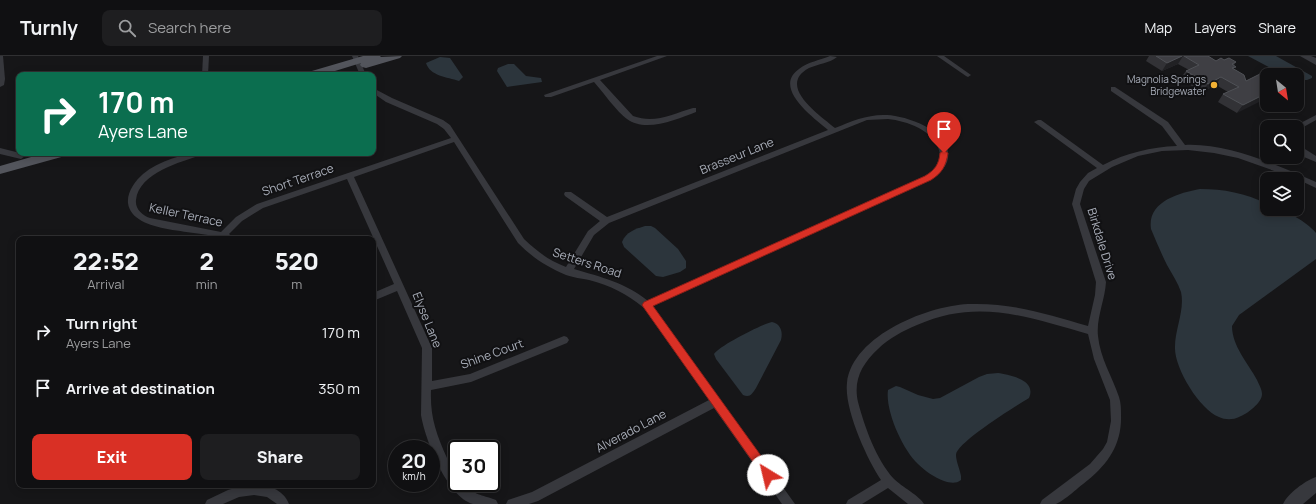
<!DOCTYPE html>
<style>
:root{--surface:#101012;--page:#1e1e20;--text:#f1f3f6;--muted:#9c9d9f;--line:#303032;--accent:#d93025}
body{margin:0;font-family:Manrope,sans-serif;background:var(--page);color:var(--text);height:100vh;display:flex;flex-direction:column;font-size:15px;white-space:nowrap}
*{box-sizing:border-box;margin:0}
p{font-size:13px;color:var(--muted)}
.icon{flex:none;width:22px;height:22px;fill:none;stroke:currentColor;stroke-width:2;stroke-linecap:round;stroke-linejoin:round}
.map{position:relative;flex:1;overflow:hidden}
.panel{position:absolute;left:16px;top:180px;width:360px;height:252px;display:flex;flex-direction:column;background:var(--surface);border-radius:8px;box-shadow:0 2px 10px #0003,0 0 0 1px var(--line)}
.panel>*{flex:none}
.top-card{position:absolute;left:16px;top:16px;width:360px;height:84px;border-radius:8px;box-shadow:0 2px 10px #0003,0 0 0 1px var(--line);background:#0b6e4f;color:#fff;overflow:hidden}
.needle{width:26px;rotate:150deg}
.tools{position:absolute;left:1260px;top:12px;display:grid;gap:8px}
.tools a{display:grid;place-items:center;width:44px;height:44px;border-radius:8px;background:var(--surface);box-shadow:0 2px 10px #0003,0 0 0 1px var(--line);font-size:20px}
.speed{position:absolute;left:388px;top:384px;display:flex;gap:8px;font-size:20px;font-weight:700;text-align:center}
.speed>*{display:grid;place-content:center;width:52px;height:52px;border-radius:50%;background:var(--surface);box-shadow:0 2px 10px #0003,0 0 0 1px var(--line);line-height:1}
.speed small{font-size:10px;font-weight:400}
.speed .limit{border:2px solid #111;border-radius:6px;background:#fff;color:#111}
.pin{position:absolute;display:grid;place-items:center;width:34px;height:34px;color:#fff;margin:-41px -17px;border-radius:50% 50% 50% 0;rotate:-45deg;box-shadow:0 0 4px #0007}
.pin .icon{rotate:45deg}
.me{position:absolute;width:44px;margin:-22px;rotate:324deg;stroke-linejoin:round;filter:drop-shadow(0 0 3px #0008)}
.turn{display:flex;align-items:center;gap:14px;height:84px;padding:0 16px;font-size:18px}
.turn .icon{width:52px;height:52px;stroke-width:2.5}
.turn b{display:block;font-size:28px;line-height:34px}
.eta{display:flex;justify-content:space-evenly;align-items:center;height:68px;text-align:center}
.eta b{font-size:24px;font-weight:800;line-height:28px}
.primary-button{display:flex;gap:8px;margin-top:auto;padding:8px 16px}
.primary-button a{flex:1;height:46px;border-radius:8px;background:var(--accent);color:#fff;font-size:16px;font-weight:800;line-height:46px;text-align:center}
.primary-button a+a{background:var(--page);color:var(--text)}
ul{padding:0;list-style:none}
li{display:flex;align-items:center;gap:12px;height:56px;padding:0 16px}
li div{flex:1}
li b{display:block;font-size:15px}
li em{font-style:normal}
header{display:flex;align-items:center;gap:24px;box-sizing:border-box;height:56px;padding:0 20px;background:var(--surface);border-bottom:1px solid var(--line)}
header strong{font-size:19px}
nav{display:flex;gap:22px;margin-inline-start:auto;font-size:14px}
.search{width:280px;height:36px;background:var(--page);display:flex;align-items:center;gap:10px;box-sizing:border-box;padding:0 14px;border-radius:8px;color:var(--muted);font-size:15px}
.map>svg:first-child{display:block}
</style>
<header>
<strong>Turnly</strong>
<div class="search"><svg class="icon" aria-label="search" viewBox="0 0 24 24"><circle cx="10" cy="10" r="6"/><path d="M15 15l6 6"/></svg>Search here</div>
<nav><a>Map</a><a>Layers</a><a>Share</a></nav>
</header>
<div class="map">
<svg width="1316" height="448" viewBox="0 0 1316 448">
<rect width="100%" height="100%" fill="#161618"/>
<g fill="#2c353c">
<polygon points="1248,0 1276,0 1312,20 1312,22 1307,24 1297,24 1297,19 1284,19"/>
<path d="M440,1L450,2L463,21L459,25C447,21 430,20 426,7Z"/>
<polygon points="508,8 514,8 526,20 541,22 542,26 507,31 497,15 498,12"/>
<path d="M1200,133C1223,133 1246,137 1267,148V153C1284,153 1305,164 1316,177V203L1239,259L1232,270C1232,290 1248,307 1257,324C1259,329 1262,333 1262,338C1262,347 1247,358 1239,361C1233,364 1225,364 1219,361C1199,353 1174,311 1175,291C1175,273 1185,254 1181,236C1178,227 1172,218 1167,209C1161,197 1156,185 1151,173C1147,146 1178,137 1200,133Z"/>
<path d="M645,170H651L655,172L678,193L686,205V212L680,216L663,221L656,220L624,191L622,186C626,176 635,173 645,170Z"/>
<path d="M772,266C781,268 783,276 781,284L756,332C752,338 750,342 743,339L716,303L714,298C719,290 762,268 772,266Z"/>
<path d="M998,317C1010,319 1037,324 1029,342C1016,350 956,387 956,399C956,405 960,414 961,420V424C956,428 950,427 944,425C934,421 925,415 918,408C903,394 885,355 888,334L896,330L900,331L918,339L933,343L940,342L979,321L987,318Z"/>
</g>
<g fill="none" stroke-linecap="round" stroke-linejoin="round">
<g fill="#37383d" fill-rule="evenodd">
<polygon points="0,0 3,0 5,23 4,29 0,31"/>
<polygon points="203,0 209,0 208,19 202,19"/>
<polygon points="352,0 358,0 366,19 360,19"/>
<path d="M657,0H667L600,24L633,60C655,68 672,58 693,52H696V56C678,63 645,77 627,63C617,56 603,36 594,26L551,41H545L544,39Z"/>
<path d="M830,0L837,1C830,7 818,8 809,12C776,30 820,59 835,72C852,65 868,58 887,59C908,60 957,77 947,106C944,114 937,119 931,124L653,250L795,448H782L714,352L538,445L529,448H506L508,444L532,436L709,344L644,252C626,237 611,230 589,224C583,223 572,221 566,219C547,211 533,202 518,187L454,86L354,121L432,292V325L470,318L564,280L567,281L569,284L567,287L471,326L431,334C430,361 436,377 447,402C451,411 457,417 457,427H462C476,440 480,438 496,444L498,448C490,448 480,448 473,448C447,441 425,383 421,359L422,292L397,235L373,245V237L394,228L347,123L263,152L242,165L229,178L235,183H223C201,173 132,179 128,147C127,136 135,125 143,118C159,105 183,97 203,97L202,99C180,106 139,117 136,144C135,153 142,159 150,162L221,176L236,161L257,148L451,82L444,73L437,68L386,46L373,37V32L392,42L443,64L450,69L524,183C538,196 548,204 566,211L588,175L600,165L565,140L564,138L565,136H571L607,161L828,74C814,62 772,32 799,13C808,6 820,4 830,0ZM888,63C907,65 933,74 939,94C941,100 939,108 935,112C933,115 928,118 925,120L648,245C626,227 601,221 574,213L594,179L609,167L867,64Z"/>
<polygon points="937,0 944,0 971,19 968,21 966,20"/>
<path d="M1111,31H1115L1168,66L1185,89C1228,87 1277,109 1316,126V132L1297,123L1238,102L1214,97L1188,94L1162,95L1138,100L1112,111L1089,125L1084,133L1080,148L1106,226C1105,244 1096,262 1098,280C1100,302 1112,320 1119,341C1121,347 1121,353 1121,359C1122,387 1109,407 1088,424C1080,430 1064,445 1056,448C1052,448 1045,448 1040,448L1042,444L1090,408L1103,393L1107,386L1111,365L1110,344L1094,303L1088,278C1028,261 978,242 917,269C903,275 889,282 878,293C862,308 853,324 858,346C865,372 876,403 894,423C901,430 921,441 924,448H908L888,432L862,448H846L848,444L881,424C867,403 844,353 847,327C852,279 931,248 972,248C1013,247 1050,259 1088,270L1095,239L1096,226L1072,148L1076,133L1080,126L1088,117L1097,112L1034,66L1038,64H1041L1103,109C1126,97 1151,91 1177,90L1162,70L1111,35Z"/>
<polygon points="1316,59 1316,64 1300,73 1297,73 1297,71 1293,71"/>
<polygon points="1297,88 1316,100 1316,106 1304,101 1297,95"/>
<polygon points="0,92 24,98 25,100 21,103 0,98"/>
<path d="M245,429C262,429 281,429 289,448H277L267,441L254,439L239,441L223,448H205L207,444L228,434Z"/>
</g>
<g fill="#37383d" fill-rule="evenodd">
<polygon points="1300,0 1311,0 1316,2 1316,9"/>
<path d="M1316,421V437L1303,448H1283C1288,437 1305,425 1316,421Z"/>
</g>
<g fill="#53555c" fill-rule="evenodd">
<polygon points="363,0 381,0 380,1 402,0 400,2 366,12 362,11 360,9 361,7 322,19 303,19 305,17"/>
<polygon points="45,97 66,97 65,100 0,118 0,110"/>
</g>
</g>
<polygon fill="#323236" points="1149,0 1208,0 1216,5 1224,4 1236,6 1234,9 1234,13 1246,25 1267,20 1237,57 1218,46 1223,38 1228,36 1216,29 1202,36 1180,23 1186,15 1189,14 1178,8 1162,15 1146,5"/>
<g fill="#212124">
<polygon points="1183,0 1178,8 1162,15 1167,7"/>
<polygon points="1221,21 1216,29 1202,36 1208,28"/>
<polygon points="1267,37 1267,42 1237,57 1243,49"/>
</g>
<g fill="#3f3f44" stroke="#4f5156">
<polygon points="1156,0 1182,0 1167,7"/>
<polygon points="1184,0 1208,0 1216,5 1221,2 1224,4 1229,2 1236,6 1232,8 1236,11 1232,12 1244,19 1246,25 1260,18 1267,20 1267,37 1243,49 1223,38 1239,31 1221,21 1208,28 1186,15 1199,9"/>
</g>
<path fill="#d93025" stroke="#8d1f18" d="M944,94L948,97C946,110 942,117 931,124L653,250L772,415L774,419L772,423L768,424L765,423L644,252L642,249L644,246L925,120C935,114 939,108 940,97Z"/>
<circle fill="#f2b134" stroke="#111113" stroke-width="1.5" cx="1214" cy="29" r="4"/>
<g text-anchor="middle" stroke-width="4" stroke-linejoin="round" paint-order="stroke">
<g font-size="10" fill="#a8adb8" stroke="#111113" text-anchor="end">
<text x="1206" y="27">Magnolia Springs<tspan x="1206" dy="12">Bridgewater</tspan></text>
</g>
<g font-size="12" fill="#a8adb8" stroke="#111113">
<text transform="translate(737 100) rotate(-22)" y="4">Brasseur Lane</text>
<text transform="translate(298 124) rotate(-19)" y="4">Short Terrace</text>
<text transform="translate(186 159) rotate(12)" y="4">Keller Terrace</text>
<text transform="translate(1102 188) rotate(73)" y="4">Birkdale Drive</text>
<text transform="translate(587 207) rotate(18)" y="4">Setters Road</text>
<text transform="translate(427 264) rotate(68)" y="4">Elyse Lane</text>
<text transform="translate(492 298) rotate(-20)" y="4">Shine Court</text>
<text transform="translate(631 375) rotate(-28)" y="4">Alverado Lane</text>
</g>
</g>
</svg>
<div class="tools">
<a><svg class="needle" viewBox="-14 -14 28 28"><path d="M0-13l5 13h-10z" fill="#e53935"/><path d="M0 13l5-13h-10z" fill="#9c9d9f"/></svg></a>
<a><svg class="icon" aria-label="search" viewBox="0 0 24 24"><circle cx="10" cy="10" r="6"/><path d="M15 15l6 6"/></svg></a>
<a><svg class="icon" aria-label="layers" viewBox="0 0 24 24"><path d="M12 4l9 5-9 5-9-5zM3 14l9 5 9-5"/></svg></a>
</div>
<div class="speed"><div>20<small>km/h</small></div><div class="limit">30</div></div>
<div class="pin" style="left:944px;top:97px;background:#d93025"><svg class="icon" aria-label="arrive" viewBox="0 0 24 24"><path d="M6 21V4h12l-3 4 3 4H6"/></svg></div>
<svg class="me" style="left:768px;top:419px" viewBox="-20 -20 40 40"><circle r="19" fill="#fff"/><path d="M0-13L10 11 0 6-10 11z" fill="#d93025"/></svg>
<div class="top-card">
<div class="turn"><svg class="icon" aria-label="right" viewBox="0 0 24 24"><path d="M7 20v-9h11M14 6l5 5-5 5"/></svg><div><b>170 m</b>Ayers Lane</div></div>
</div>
<section class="panel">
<div class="eta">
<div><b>22:52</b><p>Arrival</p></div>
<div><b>2</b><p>min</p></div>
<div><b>520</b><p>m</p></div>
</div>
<ul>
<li><svg class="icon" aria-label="right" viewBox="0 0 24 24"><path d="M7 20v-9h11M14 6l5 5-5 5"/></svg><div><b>Turn right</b><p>Ayers Lane</p></div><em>170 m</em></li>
<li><svg class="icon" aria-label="arrive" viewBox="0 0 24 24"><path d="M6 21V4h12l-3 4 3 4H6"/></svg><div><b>Arrive at destination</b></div><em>350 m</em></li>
</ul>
<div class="primary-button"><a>Exit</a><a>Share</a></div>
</section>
</div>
